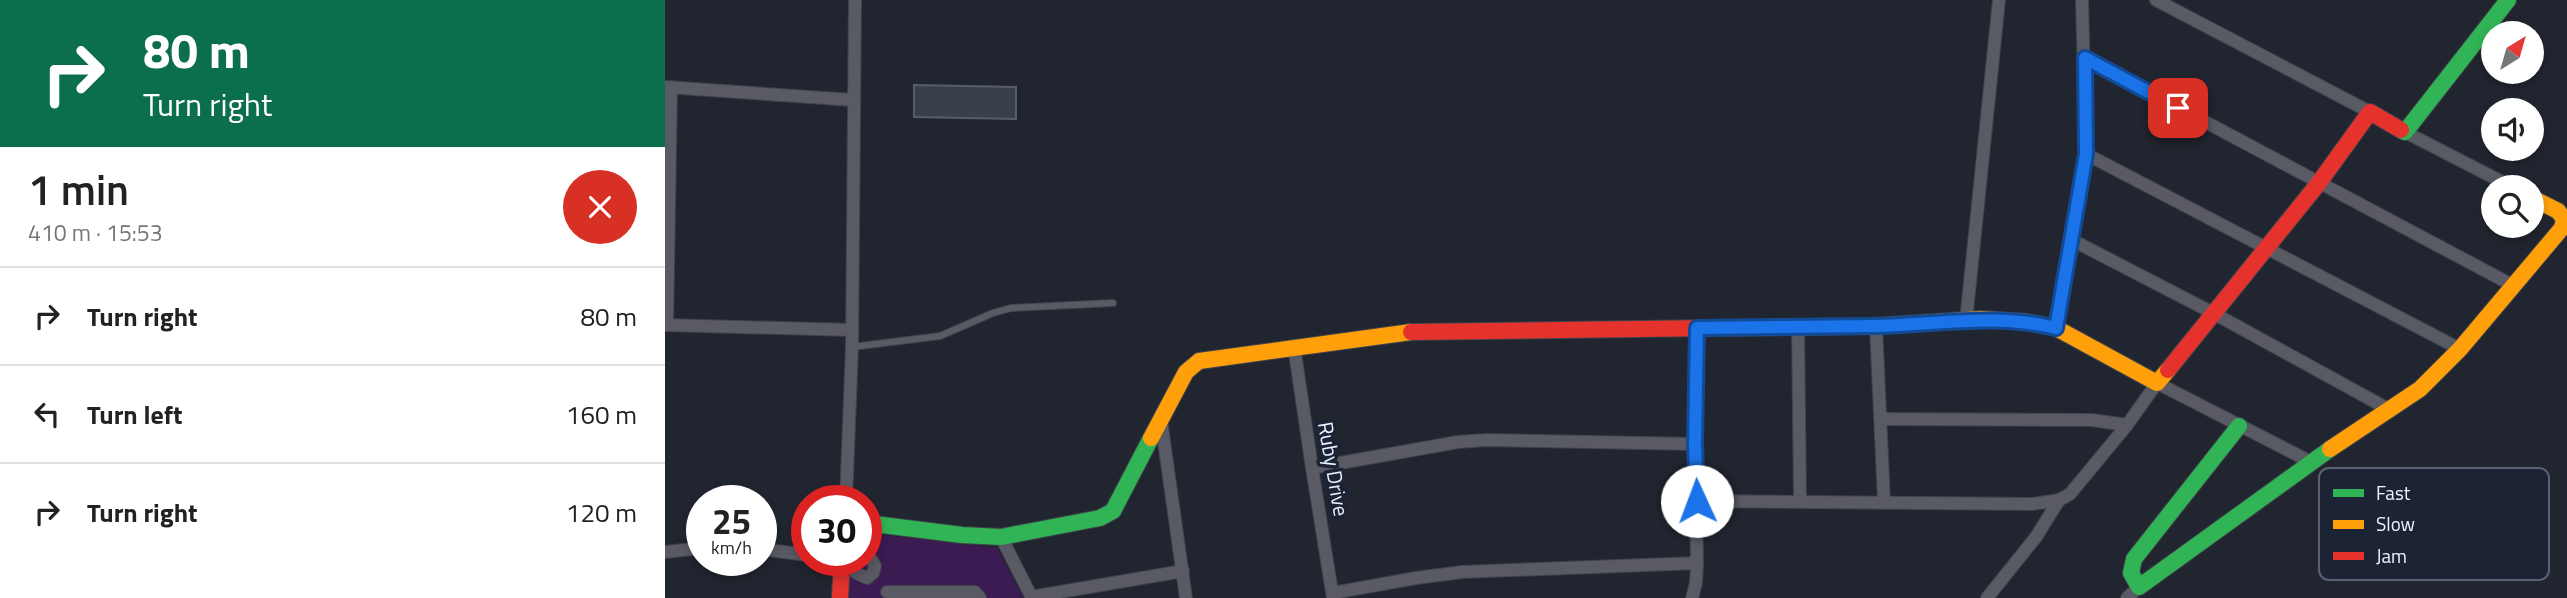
<!DOCTYPE html>
<meta charset="utf-8">
<style>
:root{--surface:#fff;--page:#f2f2f2;--text:#222;--muted:#767676;--line:#e0e0e0}
body{margin:0;font-family:"Titillium Web",sans-serif;background:var(--page);color:var(--text);height:100vh;display:flex;flex-direction:column;font-size:26px;white-space:nowrap}
*{box-sizing:border-box;margin:0}
p{font-size:23px;color:var(--muted)}
.icon{flex:none;width:38px;height:38px;fill:none;stroke:currentColor;stroke-width:2;stroke-linecap:round;stroke-linejoin:round}
.map{position:relative;flex:1;overflow:hidden}
.sheet{display:flex;flex-direction:column;background:var(--surface);width:665px}
.sheet>*{flex:none}
.hud{background:#0b6e4f;color:#fff;overflow:hidden}
.needle{width:46px;rotate:37deg}
.fabs{position:absolute;left:1816px;top:21px;display:grid;gap:14px}
.fabs a{display:grid;place-items:center;width:63px;height:63px;border-radius:50%;background:var(--surface);box-shadow:0 4px 10px #0003;font-size:35px}
.speed{position:absolute;left:21px;top:485px;display:flex;gap:14px;font-size:35px;font-weight:700;text-align:center}
.speed>*{display:grid;place-content:center;width:91px;height:91px;border-radius:50%;background:var(--surface);box-shadow:0 4px 10px #0003;line-height:1}
.speed small{font-size:18px;font-weight:400}
.speed .limit{border:10px solid #d22;background:#fff;color:#111}
.pin{position:absolute;display:grid;place-items:center;width:60px;height:60px;color:#fff;margin:-30px;border-radius:14px;box-shadow:0 4px 10px #0006}
.me{position:absolute;width:77px;margin:-38px;rotate:358deg;stroke-linejoin:round;filter:drop-shadow(0 0 5px #0008)}
.turn{display:flex;align-items:center;gap:24px;height:147px;padding:0 28px;font-size:32px}
.turn .icon{width:91px;height:91px;stroke-width:2.5}
.turn b{display:block;font-size:49px;line-height:60px}
.round{display:grid;place-items:center;flex:none;width:74px;height:74px;border-radius:37px;background:var(--page)}
.head{display:flex;align-items:center;justify-content:space-between;height:119px;padding:0 28px}
h1{font-size:42px;font-weight:600;line-height:52px}
ul{padding:0;list-style:none}
li{display:flex;align-items:center;gap:21px;height:98px;padding:0 28px;border-top:2px solid var(--line)}
li div{flex:1}
li b{display:block;font-size:26px}
li em{font-style:normal}
main{display:flex;flex:1;min-height:0}
.map>svg:first-child{display:block}
</style>
<main>
<section class="sheet">
<div class="hud">
<div class="turn"><svg class="icon" aria-label="right" viewBox="0 0 24 24"><path d="M7 20v-9h11M14 6l5 5-5 5"/></svg><div><b>80 m</b>Turn right</div></div>
</div>
<div class="head"><div><h1>1 min</h1><p>410 m · 15:53</p></div><a class="round" style="background:#d93025;color:#fff"><svg class="icon" aria-label="close" viewBox="0 0 24 24"><path d="M6 6l12 12M18 6L6 18"/></svg></a></div>
<ul>
<li><svg class="icon" aria-label="right" viewBox="0 0 24 24"><path d="M7 20v-9h11M14 6l5 5-5 5"/></svg><div><b>Turn right</b></div><em>80 m</em></li>
<li><svg class="icon" aria-label="left" viewBox="0 0 24 24"><path d="M17 20v-9H6M10 6l-5 5 5 5"/></svg><div><b>Turn left</b></div><em>160 m</em></li>
<li><svg class="icon" aria-label="right" viewBox="0 0 24 24"><path d="M7 20v-9h11M14 6l5 5-5 5"/></svg><div><b>Turn right</b></div><em>120 m</em></li>
</ul>
</section>
<div class="map">
<svg width="1902" height="598" viewBox="0 0 1902 598">
<rect width="100%" height="100%" fill="#21252f"/>
<polygon fill="#3b1b52" points="201,533 332,548 358,598 181,598 186,560 201,560"/>
<polygon fill="#37404b" stroke="#575e65" stroke-width="2" points="249,85 351,87 351,119 249,117"/>
<g fill="none" stroke-linecap="round" stroke-linejoin="round">
<g stroke="#3e434b" stroke-width="8">
<polyline id="lane" points="187,347 275,336 328,313 346,308 448,303"/>
</g>
<g stroke="#3e434b" stroke-width="14">
<g id="street">
<polyline points="1491,0 1705,112"/>
<polyline points="1420,58 1849,286"/>
<polyline points="0,87 188,100"/>
<polyline points="1740,132 1847,187"/>
<polyline points="1421,154 1795,349"/>
<polyline points="1407,240 1550,314 1725,410"/>
<polyline points="1301,321 1334,0"/>
<polyline points="0,325 187,330"/>
<polyline points="2,325 6,87"/>
<polyline points="1133,326 1135,501"/>
<polyline points="1211,326 1219,501"/>
<polyline points="1391,328 1421,154 1417,0"/>
<polyline points="629,346 647,468 668,598"/>
<polyline points="1215,419 1427,420 1462,425"/>
<polyline points="496,420 521,598"/>
<polyline points="647,468 793,442 821,440 1030,444"/>
<polyline points="181,500 187,347 190,0"/>
<polyline points="1032,501 1367,504 1394,500 1405,494 1462,425 1492,383 1646,462"/>
<polyline points="336,537 367,598"/>
<polyline points="96,549 142,555"/>
<polyline points="0,552 37,548"/>
<polyline points="193,560 189,566 191,573 202,578 208,573 210,566 206,559 201,557"/>
<polyline points="222,592 310,592 315,598"/>
<polyline points="668,593 751,578 797,572 1032,563"/>
<polyline points="366,597 518,571"/>
<polyline points="1027,598 1031,583 1032,563 1030,444 1032,328"/>
<polyline points="1322,598 1371,537 1394,500"/>
<polyline points="1462,598 1474,587"/>
</g>
</g>
<g stroke="#3e434b" stroke-width="18">
<g id="fast">
<polyline points="1736,130 1740,132 1843,0"/>
<polyline points="1574,426 1469,559 1466,573 1474,587 1665,449"/>
<polyline points="201,523 297,535 336,537 435,518 448,511 486,438"/>
</g>
</g>
<g stroke="#3e434b" stroke-width="18">
<g id="slow">
<polyline points="1046,328 1211,326 1316,319 1362,322 1391,328 1492,383 1503,370"/>
<polyline points="486,438 521,372 534,361 746,332"/>
<polyline points="1665,449 1755,389 1795,349 1897,228 1899,219 1893,211 1867,198"/>
</g>
</g>
<g stroke="#3e434b" stroke-width="18">
<g id="jam">
<polyline points="746,332 1046,328"/>
<polyline points="1503,370 1653,184 1705,112 1736,130"/>
<polyline points="175,598 177,560"/>
</g>
</g>
<use href="#lane" stroke="#5a5a65" stroke-width="6"/>
<use href="#street" stroke="#5a5a65" stroke-width="12"/>
<use href="#fast" stroke="#30b455" stroke-width="16"/>
<use href="#slow" stroke="#ff9f0a" stroke-width="16"/>
<use href="#jam" stroke="#e5322d" stroke-width="16"/>
</g>
<g fill="none" stroke-linecap="round" stroke-linejoin="round">
<g stroke="#114b97" stroke-width="18">
<path id="route" d="M1032,501L1030,444L1032,328C1091,327 1150,327 1209,326C1270,325 1331,313 1391,328L1421,154L1420,58L1513,108"/>
</g>
<use href="#route" stroke="#1a73e8" stroke-width="12"/>
</g>
<g text-anchor="middle" stroke-width="7" stroke-linejoin="round" paint-order="stroke">
<g font-size="21" fill="#edf2ff" stroke="#1b2335">
<text transform="translate(668 469) rotate(80)" y="7">Ruby Drive</text>
</g>
</g>
<rect x="1654" y="468" width="230" height="112" rx="10" fill="#1b2335" stroke="#5a6172" stroke-width="2"/>
<rect x="1668" y="489" width="31" height="8" fill="#30b455"/>
<rect x="1668" y="520" width="31" height="9" fill="#ff9f0a"/>
<rect x="1668" y="552" width="31" height="8" fill="#e5322d"/>
<g font-size="19" fill="#edf2ff">
<text x="1711" y="500">Fast</text>
<text x="1711" y="531">Slow</text>
<text x="1711" y="563">Jam</text>
</g>
</svg>
<div class="fabs">
<a><svg class="needle" viewBox="-14 -14 28 28"><path d="M0-13l5 13h-10z" fill="#e53935"/><path d="M0 13l5-13h-10z" fill="#767676"/></svg></a>
<a><svg class="icon" aria-label="sound" viewBox="0 0 24 24"><path d="M4 9h4l5-4v14l-5-4H4zM17 9q2 3 0 6"/></svg></a>
<a><svg class="icon" aria-label="search" viewBox="0 0 24 24"><circle cx="10" cy="10" r="6"/><path d="M15 15l6 6"/></svg></a>
</div>
<div class="speed"><div>25<small>km/h</small></div><div class="limit">30</div></div>
<div class="pin" style="left:1513px;top:108px;background:#d93025"><svg class="icon" aria-label="arrive" viewBox="0 0 24 24"><path d="M6 21V4h12l-3 4 3 4H6"/></svg></div>
<svg class="me" style="left:1032px;top:501px" viewBox="-20 -20 40 40"><circle r="19" fill="#fff"/><path d="M0-13L10 11 0 6-10 11z" fill="#1a73e8"/></svg>
</div>
</main>
